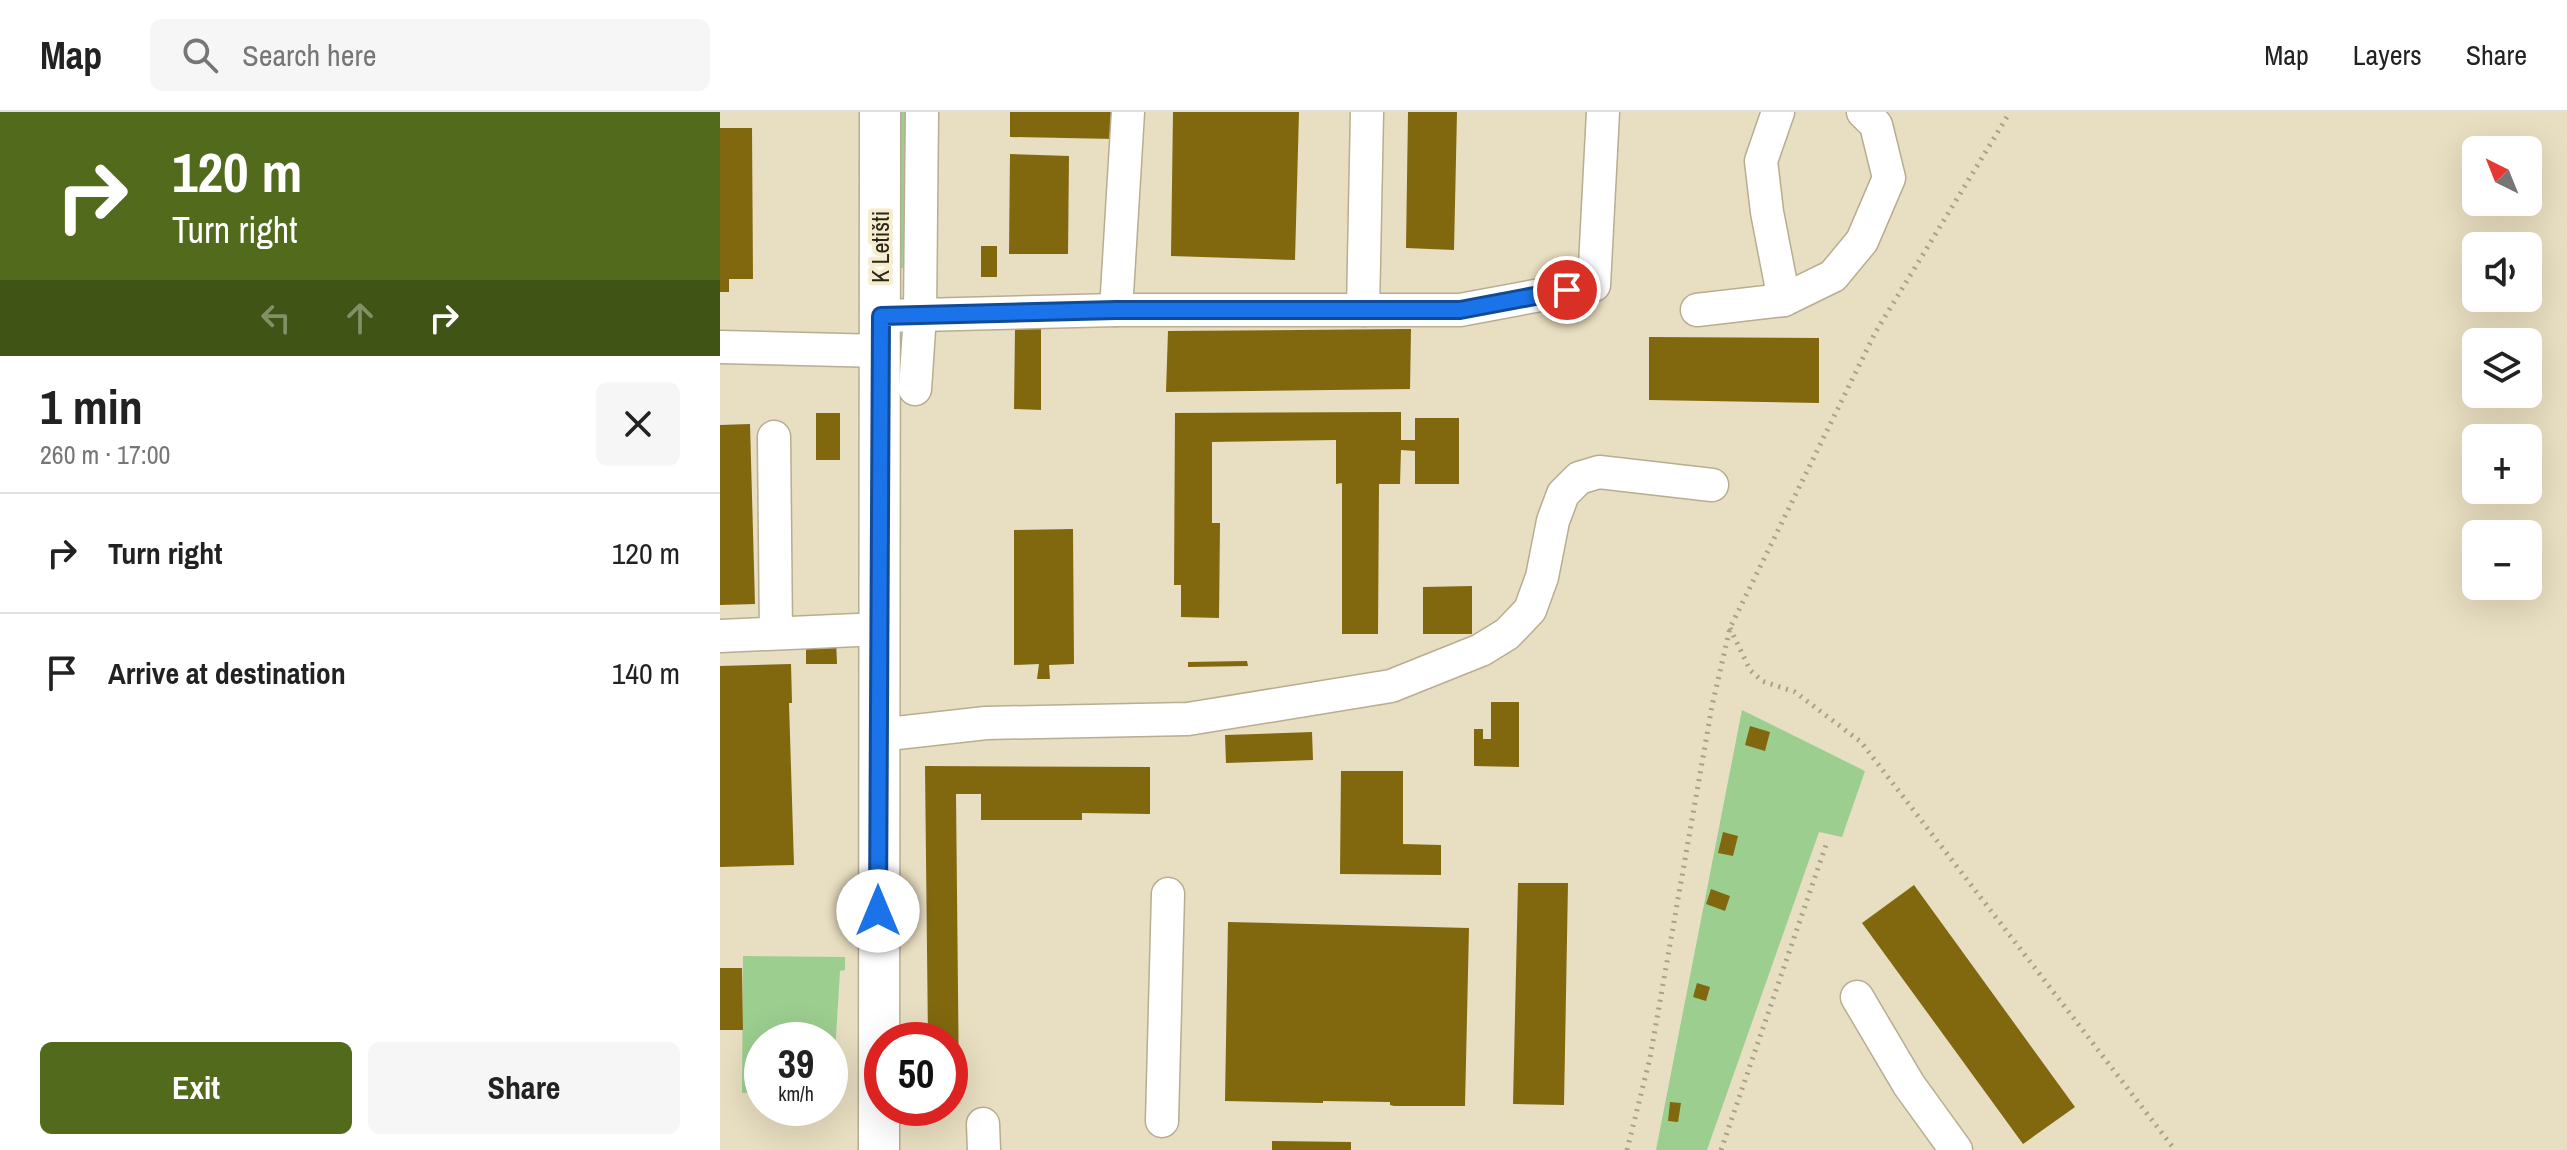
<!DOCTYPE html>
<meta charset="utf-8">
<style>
:root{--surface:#fff;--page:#f6f6f6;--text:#222;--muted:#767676;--line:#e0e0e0;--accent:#516a1b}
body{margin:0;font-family:"Archivo Narrow",sans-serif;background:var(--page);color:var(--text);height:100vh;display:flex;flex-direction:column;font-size:30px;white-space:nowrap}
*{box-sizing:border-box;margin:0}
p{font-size:26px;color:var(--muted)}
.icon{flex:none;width:44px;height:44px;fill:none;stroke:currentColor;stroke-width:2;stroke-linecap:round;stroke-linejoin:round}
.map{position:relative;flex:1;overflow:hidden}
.panel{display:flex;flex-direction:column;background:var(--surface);width:720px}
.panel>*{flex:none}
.guide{background:#516a1b;color:#fff;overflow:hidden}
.needle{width:52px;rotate:317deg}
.controls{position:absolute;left:1742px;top:24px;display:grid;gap:16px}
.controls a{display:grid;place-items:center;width:80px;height:80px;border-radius:12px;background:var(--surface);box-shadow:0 8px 32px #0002;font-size:40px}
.speed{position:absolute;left:24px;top:910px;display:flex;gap:16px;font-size:40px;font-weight:700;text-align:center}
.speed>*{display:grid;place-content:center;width:104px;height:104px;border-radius:50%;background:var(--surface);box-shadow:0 8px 32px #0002;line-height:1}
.speed small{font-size:20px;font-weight:400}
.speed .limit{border:12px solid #d22;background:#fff;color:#111}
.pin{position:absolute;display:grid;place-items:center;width:68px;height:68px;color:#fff;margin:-34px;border:4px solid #fff;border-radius:50%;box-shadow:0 2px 8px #0007}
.me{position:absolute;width:88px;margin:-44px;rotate:0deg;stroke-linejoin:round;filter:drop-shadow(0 0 6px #0008)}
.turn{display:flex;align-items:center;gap:28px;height:168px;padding:0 40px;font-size:36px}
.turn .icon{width:104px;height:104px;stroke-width:2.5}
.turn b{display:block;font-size:56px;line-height:68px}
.lanes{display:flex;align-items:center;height:76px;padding:0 40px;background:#0003;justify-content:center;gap:40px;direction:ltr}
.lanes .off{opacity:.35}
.round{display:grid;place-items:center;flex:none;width:84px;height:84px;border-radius:12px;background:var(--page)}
.summary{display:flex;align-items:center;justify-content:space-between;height:136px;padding:0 40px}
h1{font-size:48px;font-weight:700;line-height:60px}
.cta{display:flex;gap:16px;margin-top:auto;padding:16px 40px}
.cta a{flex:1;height:92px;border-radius:12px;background:var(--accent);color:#fff;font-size:32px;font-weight:700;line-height:92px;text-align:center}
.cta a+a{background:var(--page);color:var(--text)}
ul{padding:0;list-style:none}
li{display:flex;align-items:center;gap:24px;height:120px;padding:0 40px;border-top:2px solid var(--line)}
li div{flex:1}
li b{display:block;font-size:30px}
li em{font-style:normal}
header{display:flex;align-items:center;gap:48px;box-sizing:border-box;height:112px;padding:0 40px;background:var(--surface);border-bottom:2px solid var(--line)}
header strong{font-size:38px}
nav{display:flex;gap:44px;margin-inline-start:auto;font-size:28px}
.search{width:560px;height:72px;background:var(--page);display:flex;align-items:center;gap:20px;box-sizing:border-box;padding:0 28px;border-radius:12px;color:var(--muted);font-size:30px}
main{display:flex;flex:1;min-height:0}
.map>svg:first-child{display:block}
</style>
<header>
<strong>Map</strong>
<div class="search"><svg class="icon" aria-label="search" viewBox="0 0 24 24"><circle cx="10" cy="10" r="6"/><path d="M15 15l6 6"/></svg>Search here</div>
<nav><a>Map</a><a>Layers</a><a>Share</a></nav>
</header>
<main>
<section class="panel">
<div class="guide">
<div class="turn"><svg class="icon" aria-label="right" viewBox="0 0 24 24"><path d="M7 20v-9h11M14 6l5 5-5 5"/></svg><div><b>120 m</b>Turn right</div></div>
<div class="lanes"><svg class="icon off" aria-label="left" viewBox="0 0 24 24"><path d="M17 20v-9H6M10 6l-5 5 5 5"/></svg><svg class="icon off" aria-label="ahead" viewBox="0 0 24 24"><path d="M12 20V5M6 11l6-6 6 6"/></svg><svg class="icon" aria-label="right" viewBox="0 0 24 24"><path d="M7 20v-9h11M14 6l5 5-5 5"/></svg></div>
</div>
<div class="summary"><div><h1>1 min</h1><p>260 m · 17:00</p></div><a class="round"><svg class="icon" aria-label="close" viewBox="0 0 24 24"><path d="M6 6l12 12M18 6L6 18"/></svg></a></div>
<ul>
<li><svg class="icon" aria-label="right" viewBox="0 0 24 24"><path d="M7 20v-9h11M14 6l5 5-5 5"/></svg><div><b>Turn right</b></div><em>120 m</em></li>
<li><svg class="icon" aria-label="arrive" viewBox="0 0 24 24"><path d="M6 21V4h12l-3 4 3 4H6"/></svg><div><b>Arrive at destination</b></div><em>140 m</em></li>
</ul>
<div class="cta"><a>Exit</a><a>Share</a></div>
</section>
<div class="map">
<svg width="1847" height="1038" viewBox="0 0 1847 1038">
<rect width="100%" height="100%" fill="#e8dec1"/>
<g fill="#9cce90">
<polygon points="176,0 186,0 185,156 177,156"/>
<polygon points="1022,598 1145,659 1122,725 1099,720 987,1038 936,1038"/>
<polygon points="23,844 125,845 125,858 120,859 114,957 110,962 110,928 42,928 42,980 22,981"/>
</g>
<g fill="#81680f">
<polygon points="290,0 395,0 395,27 290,25"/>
<polygon points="453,0 579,0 575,148 451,144"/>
<polygon points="688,0 737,0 734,138 686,136"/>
<polygon points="0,16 32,16 33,167 9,167 9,180 0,180"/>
<polygon points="290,42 349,44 348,142 289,142"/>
<rect x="261" y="134" width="16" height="31"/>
<polygon points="295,217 321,217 321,298 294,297"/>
<polygon points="691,217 690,277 446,280 448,219"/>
<polygon points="929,225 1099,226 1099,291 929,288"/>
<polygon points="681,300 681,328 695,328 695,306 739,306 739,372 695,372 695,339 681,338 680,372 659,372 658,522 622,522 622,371 616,372 616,328 492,330 492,411 500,411 499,506 461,505 461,473 454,473 455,301"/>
<rect x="96" y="301" width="24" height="47"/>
<polygon points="30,312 35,492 0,493 0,313"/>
<polygon points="353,417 354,552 329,553 330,567 317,567 319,552 294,553 294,418"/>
<polygon points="752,474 752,522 703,522 703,475"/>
<polygon points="116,526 117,552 86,552 86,527"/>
<polygon points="527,549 528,554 468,555 468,550"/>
<polygon points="71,552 72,591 69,591 74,753 0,755 0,554"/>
<polygon points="771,590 799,590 799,655 754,654 754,617 763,617 763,627 771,627"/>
<polygon points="1030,614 1050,620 1045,639 1025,633"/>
<polygon points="592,620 593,648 506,651 505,623"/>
<polygon points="205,654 430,655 430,702 362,701 362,708 261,708 261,682 236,682 239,977 230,977 230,928 208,928"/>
<polygon points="621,659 683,659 683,732 721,733 721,763 620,762"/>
<polygon points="1003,720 1018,724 1013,744 998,741"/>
<polygon points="798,771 848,771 844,993 793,992"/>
<polygon points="1194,773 1355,995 1303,1032 1142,811"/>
<polygon points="991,777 1010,784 1005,799 986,792"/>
<polygon points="508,810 749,816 745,994 674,994 670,993 670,990 603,989 603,991 505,989"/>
<polygon points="0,856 22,856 23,918 0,918"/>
<polygon points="977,871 990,875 986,889 973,885"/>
<polygon points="950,990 961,991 958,1010 948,1009"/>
<polygon points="552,1029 631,1030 631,1038 552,1038"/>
</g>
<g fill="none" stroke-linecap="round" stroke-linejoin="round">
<g stroke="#b7ad91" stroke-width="35">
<g id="minor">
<polyline points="1058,0 1041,49 1047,100 1064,188"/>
<polyline points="396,198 408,0"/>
<polyline points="643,198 647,0"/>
<polyline points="977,198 1064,188 1113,164 1142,129 1169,66 1156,13 1143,0"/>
<polyline points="161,204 396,198 740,198 874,173 883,0"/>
<polyline points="0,235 161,239"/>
<polyline points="195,277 200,203 202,0"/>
<polyline points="54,325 56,521"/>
<polyline points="0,524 160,517"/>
<polyline points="159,623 266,611 468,607 671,574 761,538 787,522 810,498 822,465 833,409 843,382 859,366 879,360 992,373"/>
<polyline points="1137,885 1189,973 1236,1038"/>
<polyline points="442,1009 448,782"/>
<polyline points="263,1012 264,1038"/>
</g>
</g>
<g stroke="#b7ad91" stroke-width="43">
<polyline id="major" points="159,1038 160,0"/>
</g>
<g stroke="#a8a089" stroke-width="5" stroke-dasharray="2 6" stroke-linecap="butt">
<polyline points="1010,516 1030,558 1042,569 1075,580 1141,630 1455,1038"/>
<polyline points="907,1038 930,946 992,594 1010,516 1155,221 1290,0"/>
<polyline points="1001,1038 1107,730"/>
</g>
<use href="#minor" stroke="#fff" stroke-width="32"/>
<use href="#major" stroke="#fff" stroke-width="40"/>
</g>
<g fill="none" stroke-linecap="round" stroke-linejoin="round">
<g stroke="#114b97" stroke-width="20">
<polyline id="route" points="158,799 161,204 396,198 740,198 847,178"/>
</g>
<use href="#route" stroke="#1a73e8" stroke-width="14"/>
</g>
<g text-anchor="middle" stroke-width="8" stroke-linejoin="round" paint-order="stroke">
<g font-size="24" fill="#29251a" stroke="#f6ecce">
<text transform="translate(161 135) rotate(-90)" y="8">K Letišti</text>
</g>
</g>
</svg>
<div class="controls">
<a><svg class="needle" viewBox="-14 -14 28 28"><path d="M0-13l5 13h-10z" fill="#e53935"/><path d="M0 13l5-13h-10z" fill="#767676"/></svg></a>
<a><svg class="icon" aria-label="sound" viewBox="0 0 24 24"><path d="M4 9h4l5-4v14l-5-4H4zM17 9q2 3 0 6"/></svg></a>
<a><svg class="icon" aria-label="layers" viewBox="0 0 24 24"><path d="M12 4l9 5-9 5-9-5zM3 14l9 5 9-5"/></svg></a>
<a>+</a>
<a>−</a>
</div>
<div class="speed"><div>39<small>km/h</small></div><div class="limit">50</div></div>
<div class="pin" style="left:847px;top:178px;background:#d93025"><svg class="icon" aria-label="arrive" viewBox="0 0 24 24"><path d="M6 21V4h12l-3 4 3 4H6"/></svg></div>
<svg class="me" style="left:158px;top:799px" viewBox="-20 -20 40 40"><circle r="19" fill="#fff"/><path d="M0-13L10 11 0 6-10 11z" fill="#1a73e8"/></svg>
</div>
</main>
